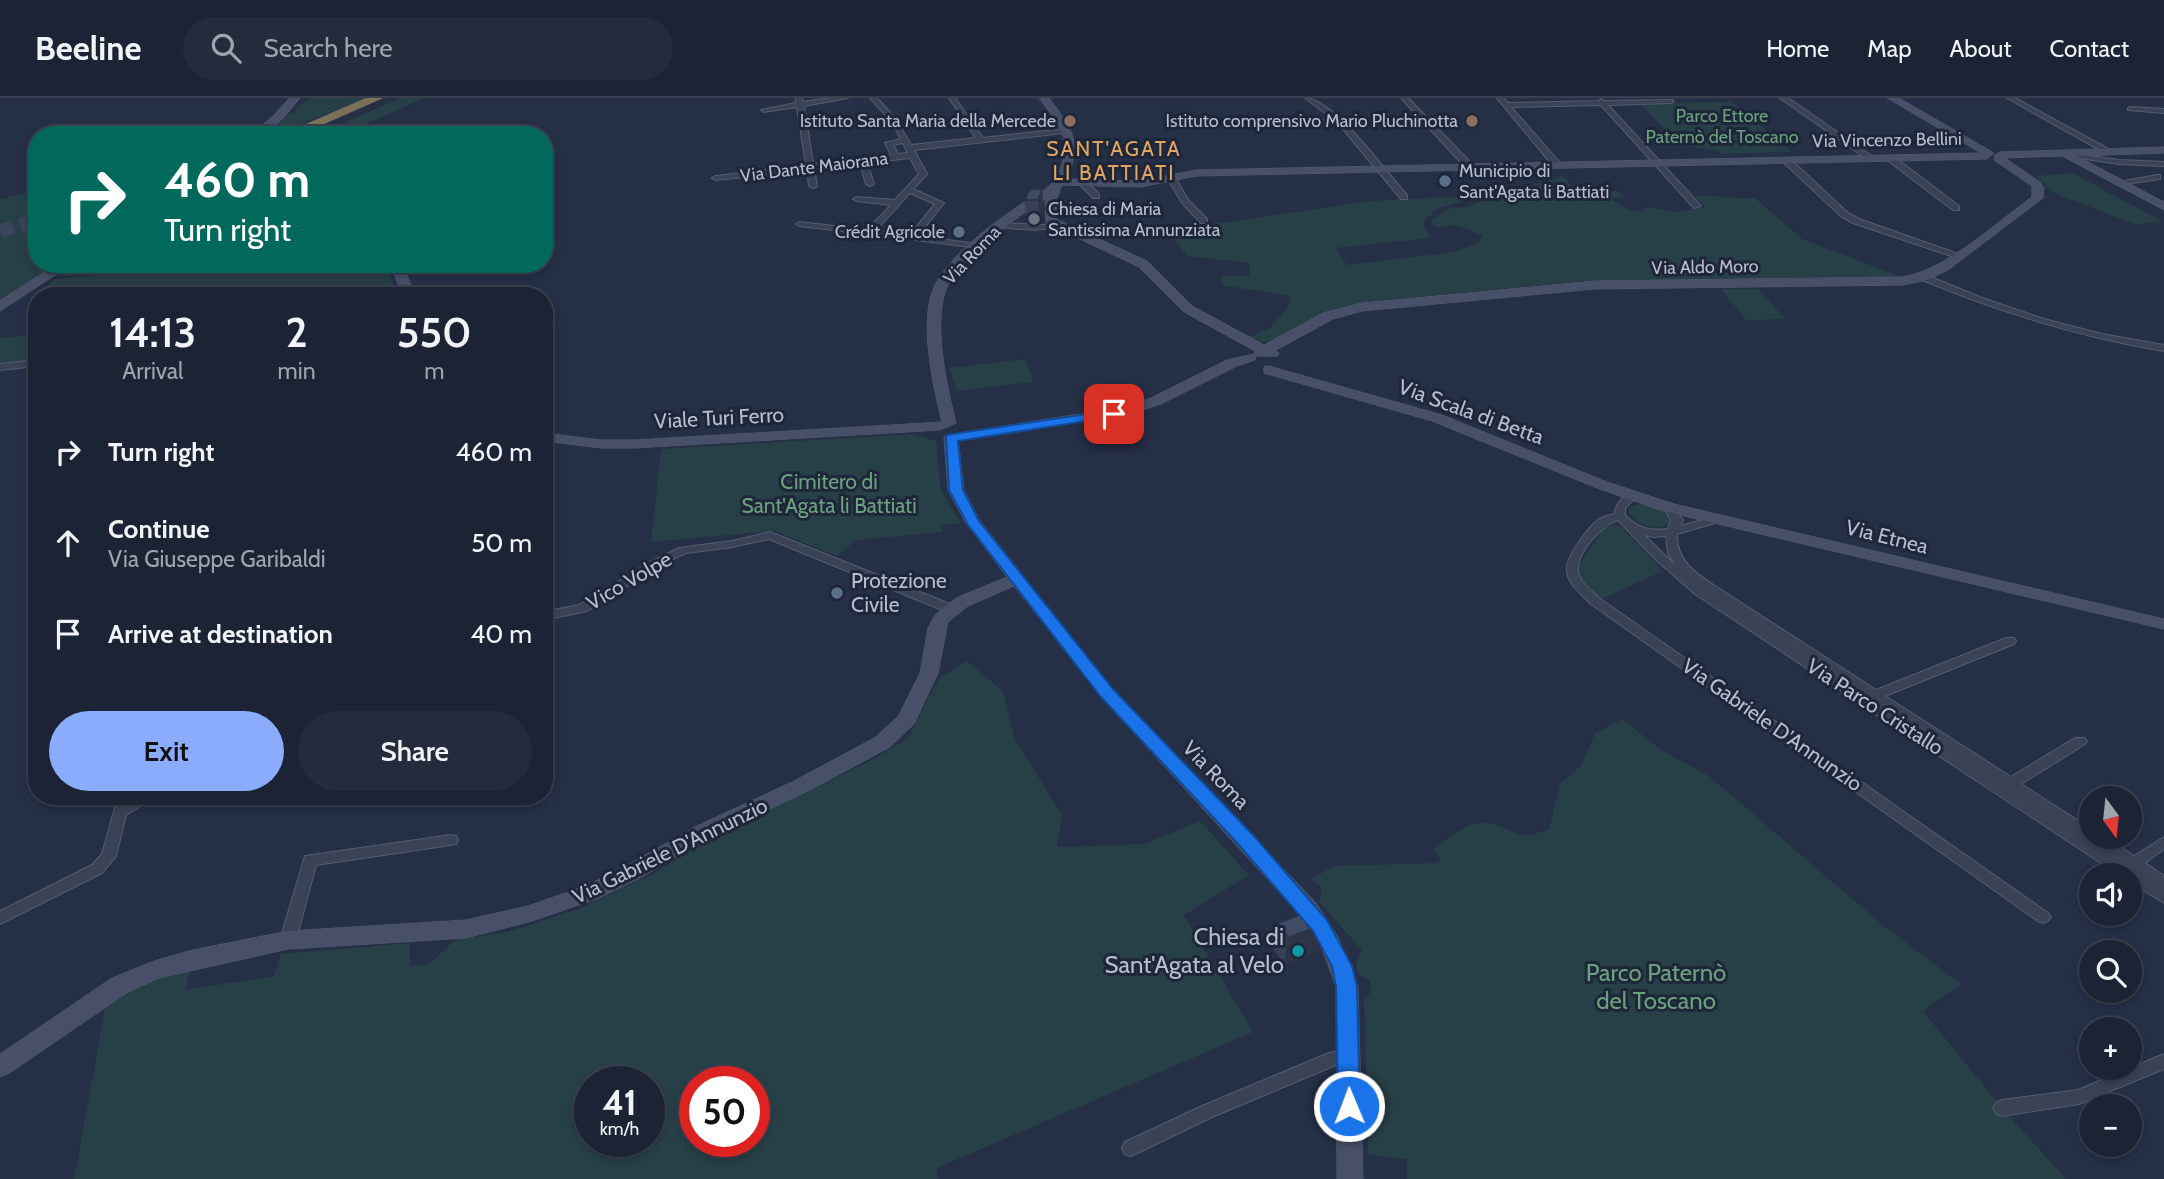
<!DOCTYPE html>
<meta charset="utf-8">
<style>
:root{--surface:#1c2334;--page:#252b3c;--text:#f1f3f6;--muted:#a0a4ac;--line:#3a404f;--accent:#8babff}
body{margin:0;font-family:Cabin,sans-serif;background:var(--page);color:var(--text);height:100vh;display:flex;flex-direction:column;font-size:26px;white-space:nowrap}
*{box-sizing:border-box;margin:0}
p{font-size:23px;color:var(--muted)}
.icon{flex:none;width:38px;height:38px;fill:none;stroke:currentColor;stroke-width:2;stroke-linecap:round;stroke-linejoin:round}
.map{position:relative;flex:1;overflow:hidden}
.panel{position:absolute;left:28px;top:189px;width:525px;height:518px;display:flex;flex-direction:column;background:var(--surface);border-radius:28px;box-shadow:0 4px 10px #0003,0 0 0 2px var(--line)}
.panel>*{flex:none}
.guide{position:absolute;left:28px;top:28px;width:525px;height:147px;border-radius:28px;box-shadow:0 4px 10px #0003,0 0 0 2px var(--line);background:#00695c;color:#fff;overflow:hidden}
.needle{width:46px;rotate:165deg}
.controls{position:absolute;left:2079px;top:688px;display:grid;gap:14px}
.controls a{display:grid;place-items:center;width:63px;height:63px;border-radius:50%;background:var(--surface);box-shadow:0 4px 10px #0003,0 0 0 2px var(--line);font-size:35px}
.speed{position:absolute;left:574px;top:968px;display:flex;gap:14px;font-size:35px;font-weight:700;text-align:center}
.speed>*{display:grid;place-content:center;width:91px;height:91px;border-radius:50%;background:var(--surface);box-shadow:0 4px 10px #0003,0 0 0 2px var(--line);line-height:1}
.speed small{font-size:18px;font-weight:400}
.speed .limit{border:10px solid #d22;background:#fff;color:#111}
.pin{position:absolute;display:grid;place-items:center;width:60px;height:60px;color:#fff;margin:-30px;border-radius:14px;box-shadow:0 4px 10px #0006}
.me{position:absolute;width:77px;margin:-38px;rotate:359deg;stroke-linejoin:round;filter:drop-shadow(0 0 5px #0008)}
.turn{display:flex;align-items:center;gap:24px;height:147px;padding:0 21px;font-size:32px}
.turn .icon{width:91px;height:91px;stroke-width:2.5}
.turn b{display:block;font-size:49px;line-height:60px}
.eta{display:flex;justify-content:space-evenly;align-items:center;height:119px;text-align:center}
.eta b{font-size:42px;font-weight:600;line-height:49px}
.action{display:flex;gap:14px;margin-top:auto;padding:14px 21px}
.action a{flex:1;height:80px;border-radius:42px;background:var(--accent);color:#111;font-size:28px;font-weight:600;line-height:80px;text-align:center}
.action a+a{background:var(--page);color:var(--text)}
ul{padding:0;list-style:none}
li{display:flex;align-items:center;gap:21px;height:91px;padding:0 21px}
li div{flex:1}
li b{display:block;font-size:26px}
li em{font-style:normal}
header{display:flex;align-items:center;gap:42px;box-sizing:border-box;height:98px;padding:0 35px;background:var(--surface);border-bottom:2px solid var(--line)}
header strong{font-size:33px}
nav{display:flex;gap:38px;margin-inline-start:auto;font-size:24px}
.search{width:490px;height:63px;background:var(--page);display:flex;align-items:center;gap:18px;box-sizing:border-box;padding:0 24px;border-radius:38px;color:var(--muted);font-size:26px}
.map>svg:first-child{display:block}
</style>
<header>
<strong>Beeline</strong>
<div class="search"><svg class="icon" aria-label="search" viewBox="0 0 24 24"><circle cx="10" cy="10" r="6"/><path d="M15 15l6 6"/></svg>Search here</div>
<nav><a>Home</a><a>Map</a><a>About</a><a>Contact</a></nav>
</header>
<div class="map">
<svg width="2164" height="1081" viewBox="0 0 2164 1081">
<rect width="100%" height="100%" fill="#252f46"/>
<g fill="#273f46" fill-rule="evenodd">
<polygon points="310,0 366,0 273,37 258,37 285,18 296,15 295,12"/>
<polygon points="401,0 425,0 341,37 315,37"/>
<polygon points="1732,4 1792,54 1721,56 1718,53 1677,47 1675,44 1677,43 1639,5"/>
<polygon points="2072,75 2162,123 2137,127 2051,94 2036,78"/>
<path d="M1563,78L1577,94L1618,93L1624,99L1611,100C1622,109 1629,113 1643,114L1645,109L1678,114L1706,109L1695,98C1716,97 1734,101 1755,100L1802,141L1899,178L1868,181L1581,183L1365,204L1318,217L1276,243L1256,244L1247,240L1271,229L1291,205L1289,198L1221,187V178H1249L1250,165L1187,158L1175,142L1152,135L1370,103L1488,97L1438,110L1423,124L1430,140L1336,150L1347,167L1455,154L1478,145L1482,137L1455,127L1437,130L1430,123L1447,111L1463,109L1492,100H1507L1520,96L1528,89Z"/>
<polygon points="37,93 37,166 54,166 0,203 0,101"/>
<polygon points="73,166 137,166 133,171 74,176 78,170 67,170"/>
<polygon points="225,166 244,166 244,169 264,166 385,166 398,198 84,196 88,190 66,191 61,198 41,193 55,181"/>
<polygon points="1721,191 1759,191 1785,221 1746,222"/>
<polygon points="37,237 37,262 0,266 0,240"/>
<polygon points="1025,261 1034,284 957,293 949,270"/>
<polygon points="912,336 936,343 941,393 961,425 941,427 942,434 857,442 836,458 775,433 651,444 661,351"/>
<path d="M1640,406L1666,414L1670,424C1656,436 1633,427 1627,410Z"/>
<polygon points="1615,427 1622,430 1663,473 1602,501 1581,483 1576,472 1604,430"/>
<path d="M967,563L1003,593L1015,641L1062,717L1057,749L1144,746L1200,723L1249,777L1184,817L1253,934L937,1070L939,1081H74L106,906C133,890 157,877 190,873L185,892L274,878L281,856L410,845V868L429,866L455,842L511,833L578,811L653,776L713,738L870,663L907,641L939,580ZM590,984H649V1043H590ZM695,984H754V1043H695Z"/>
<path d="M1622,621L1661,652L1709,678L1884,828L1961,886L1923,913L2002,1010L2066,1081H1407L1406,1061L1368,1057L1364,900L1371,894L1370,883L1358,875L1356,866L1362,852L1319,804L1322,790L1311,781L1334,768L1438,765L1441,760L1434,752C1447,741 1467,722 1486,725C1514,729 1517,745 1549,731L1560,686L1581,668L1595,635Z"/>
</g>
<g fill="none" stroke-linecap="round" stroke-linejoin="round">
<polyline stroke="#3b445a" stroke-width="14" stroke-dasharray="14 7" stroke-linecap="butt" points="0,133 37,122"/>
<g stroke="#555d6f" stroke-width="2">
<g id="street">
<path d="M796,0H802L803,4L831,0H848L804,8L813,66L891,57L885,45L901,41L891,23L870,0H877L896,21L911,47L976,40L949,0H955L983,40L1064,31L1068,33L1064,35L914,52L927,76L913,91L944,105L918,138L977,146L981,148L980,150L800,128L796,126L800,124L867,132L891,107L857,103L853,101L857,99L895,102L919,76L910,60L867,65L874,86L870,88L866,86L860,65L814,71L817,88L813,90L809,88L807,72L716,82L712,80L716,78L806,67L797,9L764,14L761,12L796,5ZM903,45L908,55L898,56L893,47ZM910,95L935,106L910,137L875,133Z"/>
<path d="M1305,0C1333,0 1387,75 1407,97V101H1401L1338,25L1281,28V26L1283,25L1333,21Z"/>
<polygon points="1401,0 1408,0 1473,67 1473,71 1467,71"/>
<polygon points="1497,0 1504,0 1508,5 1598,3 1601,1 1604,3 1673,2 1673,4 1671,5 1608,7 1701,108 1694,110 1601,7 1511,9 1560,65 1561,67 1557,69 1554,69"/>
<polygon points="1780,0 1788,0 1875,60 1868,62"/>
<polygon points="2007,0 2015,0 2114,54 2107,56"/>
<polygon points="2130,9 2164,11 2164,15 2128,12 2128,10"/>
<polygon points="2063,54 2119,62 2164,64 2164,68 2119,66 2066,58 2062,56"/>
<polygon points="1887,58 1893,58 1959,108 1959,112 1953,112 1887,62"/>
<polygon points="1783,60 1789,60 1848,115 1859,121 1964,158 1957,160 1853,125 1842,119 1783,64"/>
<polygon points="2157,77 2160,77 2160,81 2118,87 2114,85"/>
<polygon points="1168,78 1174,78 1189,103 1207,121 1207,125 1201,125 1183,106 1167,80"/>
<polygon points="1079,82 1085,82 1099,96 1099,100 1093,100 1079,86"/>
<path d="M1053,124L1057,126C1042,136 1017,130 1000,129L996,127L1000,125L1045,127Z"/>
<path d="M1923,176L1985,201L2044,221L2102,236L2164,247V253C2079,239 1999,214 1920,181L1919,179Z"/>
<polygon points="37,262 37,268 0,272 0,266"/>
<path d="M1632,395L1637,398L1625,410V417C1638,431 1650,433 1668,431L1671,422L1664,410L1669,407L1673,408L1683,422L1680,428L1718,418L1722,419L1724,421L1722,423L1677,436C1676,462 1695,475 1715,488L1876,592L2006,540H2014L2016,543L2014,546L1885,598L2011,679L2075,640H2085L2087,643L2085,646L2021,686L2091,731V738H2104L2134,758L2164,739V751L2145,765L2164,778V791L2162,790L2164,791V805L2130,784V777H2119L1695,496L1654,460L1618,422C1602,427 1575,456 1578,474C1580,485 1592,493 1599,500L2048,815L2051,819L2048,823L2043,825L2038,823L1591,506C1582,497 1569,487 1567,474C1564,461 1588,429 1598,422C1603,419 1609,417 1615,416C1615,406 1623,398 1632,395ZM1644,437L1653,439L1666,438L1668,455L1675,467Z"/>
<polygon points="770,434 955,508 957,511 951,515 947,514 769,441 732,449 686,455 660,467 587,513 544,522 544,514 579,507 652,463 679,450 732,443"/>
<polygon points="135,698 153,698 151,702 126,717 116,758 102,775 0,826 0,813 92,767 102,756 115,710"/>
<polygon points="451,737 456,738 458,742 456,746 451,747 316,767 296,842 293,846 288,848 283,846 280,842 305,758"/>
<polygon points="1348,952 1354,954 1356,959 1354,964 1336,967 1212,1019 1131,1058 1125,1056 1122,1050 1125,1044 1200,1009 1329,955"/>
<polygon points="2164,956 2164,971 2079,1006 2002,1018 1996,1015 1993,1010 1996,1005 2002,1002 2078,992"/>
</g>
</g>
<g stroke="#555d6f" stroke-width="1">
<g id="secondary">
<path d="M290,0H300C287,16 272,37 250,37L272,19Z"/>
<path d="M1039,0H1049C1071,29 1084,45 1066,81L1141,83L1196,72L1981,55L1887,0H1899L1994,55L1987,61L1196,78L1141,89L1062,87L1057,100L1056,121L1147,163L1192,208L1264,247L1323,215L1362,205L1594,183L1903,179C1949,170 1994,126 2032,99V88L1994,62L1995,57L2000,54L2164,49V55L2077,58L2164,104V112L2062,58L2005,60L2040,84L2044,90L2043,100L1948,172L1927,182L1903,187L1594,191L1362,213L1333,221L1276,252L1279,255L1277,258H1256L1255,262L1237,268L1161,306L1131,316L958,341L964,392L980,423L1113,591L1316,805L1339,841L1358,888L1363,1081H1337L1336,888L1322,851L1300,817L1101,599L1014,488L968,508L948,524L938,575L914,626L890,649L808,693L709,739L642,779L599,800L529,824L466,840L288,851L159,880L128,894L8,976L0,979V956L112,880L154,863L193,852L288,833L466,822L528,808L585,788L628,767L695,729L794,683L876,639L899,617L920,575L928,530L935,517L956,500L1007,479L965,424L948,392L944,340L946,337L1124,309L1151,300L1227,262L1254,256L1255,253L1184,214L1139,169L1046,125L1045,101C1018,118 958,161 946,191C933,228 947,288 956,325L940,332L635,350H601L544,343V335L601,342H635L942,324C933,289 918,220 935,187C952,155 991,127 1020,107C1031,100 1043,95 1051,86C1059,77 1066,59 1065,46C1063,29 1049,14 1039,0Z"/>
<polygon points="57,166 72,166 0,213 0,203"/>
<polygon points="391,166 403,166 415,198 403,198"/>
<polygon points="1269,268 1442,317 1607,384 1674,406 2164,521 2164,531 1663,413 1597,390 1432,323 1264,275 1264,269"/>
</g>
</g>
<g stroke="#414a5c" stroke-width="1">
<polygon id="highway" points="366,0 383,0 299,37 281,37"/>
</g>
<use href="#street" fill="#3a4255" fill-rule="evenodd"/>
<use href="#secondary" fill="#475068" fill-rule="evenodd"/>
<use href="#highway" fill="#7b7156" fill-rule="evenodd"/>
</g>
<g fill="#384058">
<polygon points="1042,91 1043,113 1039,124 1026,124 1025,102"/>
<polygon points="1278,825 1325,826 1320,853 1284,867 1274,852"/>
</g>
<g fill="#2e3447">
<polygon points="1042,91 1043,113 1039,124 1038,102"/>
<polygon points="1325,826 1320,853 1284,867 1288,840"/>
</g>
<g fill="#414b66" stroke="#2e3447" stroke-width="2">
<polygon points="1032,91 1042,91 1038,102 1025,102 1028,94"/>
<polygon points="1315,811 1325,826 1288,840 1278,825"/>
</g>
<polygon fill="#1a73e8" stroke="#114b97" stroke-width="2" points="1114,312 1120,316 1118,318 958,343 963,392 979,423 1113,591 1253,737 1327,822 1352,868 1357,888 1360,1008 1357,1015 1349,1018 1341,1015 1338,1008 1336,888 1332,868 1313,833 1239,747 1101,599 968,427 949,392 946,337"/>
<g fill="#8d6e63" stroke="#1e263a" stroke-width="2.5">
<circle cx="1070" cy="23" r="7"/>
<circle cx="1472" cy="23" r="7"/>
</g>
<g fill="#5c6f8a" stroke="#1e263a" stroke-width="2.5">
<circle cx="1445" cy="83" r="7"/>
<circle cx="959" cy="134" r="7"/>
<circle cx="837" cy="495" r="7"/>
</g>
<circle fill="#6b7280" stroke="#1e263a" stroke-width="2.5" cx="1034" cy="121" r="7"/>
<circle fill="#0f9aa8" stroke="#1e263a" stroke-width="2.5" cx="1298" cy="853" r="7"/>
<g text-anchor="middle" stroke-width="6" stroke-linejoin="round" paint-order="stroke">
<g font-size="18" fill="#6ca17e" stroke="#1e263a">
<text x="1722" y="24">Parco Ettore<tspan x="1722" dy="21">Paternò del Toscano</tspan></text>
</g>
<g font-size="18" fill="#b7bdce" stroke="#1e263a" text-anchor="end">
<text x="1056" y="29">Istituto Santa Maria della Mercede</text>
<text x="1458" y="29">Istituto comprensivo Mario Pluchinotta</text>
<text x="1459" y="79" text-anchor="start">Municipio di<tspan x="1459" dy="21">Sant'Agata li Battiati</tspan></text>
<text x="1048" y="117" text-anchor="start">Chiesa di Maria<tspan x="1048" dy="21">Santissima Annunziata</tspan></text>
<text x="945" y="140">Crédit Agricole</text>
</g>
<g font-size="18" fill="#b7bdce" stroke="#1e263a">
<text transform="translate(1887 42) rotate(-1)" y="6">Via Vincenzo Bellini</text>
<text transform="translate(814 69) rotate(-7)" y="6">Via Dante Maiorana</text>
<text transform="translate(972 157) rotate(-46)" y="6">Via Roma</text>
<text transform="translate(1705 169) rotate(-1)" y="6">Via Aldo Moro</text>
</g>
<g font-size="21" letter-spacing="2" fill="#e0a661" stroke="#1e263a">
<text x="1114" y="58">SANT'AGATA<tspan x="1114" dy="24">LI BATTIATI</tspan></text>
</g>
<g font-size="21" fill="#b7bdce" stroke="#1e263a">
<text transform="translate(1471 314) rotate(20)" y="7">Via Scala di Betta</text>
<text transform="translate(719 320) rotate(-3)" y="7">Viale Turi Ferro</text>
<text transform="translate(1887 439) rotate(14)" y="7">Via Etnea</text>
<text transform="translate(629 483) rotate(-30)" y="7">Vico Volpe</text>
<text transform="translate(1875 609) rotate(33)" y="7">Via Parco Cristallo</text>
<text transform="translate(1772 627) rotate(35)" y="7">Via Gabriele D'Annunzio</text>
<text transform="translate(1216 677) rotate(46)" y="7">Via Roma</text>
<text transform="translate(670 753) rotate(-26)" y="7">Via Gabriele D'Annunzio</text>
</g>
<g font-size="21" fill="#6ca17e" stroke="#1e263a">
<text x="829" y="391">Cimitero di<tspan x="829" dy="24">Sant'Agata li Battiati</tspan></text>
</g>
<g font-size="21" fill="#b7bdce" stroke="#1e263a" text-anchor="start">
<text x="851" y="490">Protezione<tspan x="851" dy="24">Civile</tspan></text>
</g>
<g font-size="24" fill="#b7bdce" stroke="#1e263a" text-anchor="end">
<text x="1284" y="847">Chiesa di<tspan x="1284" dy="28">Sant'Agata al Velo</tspan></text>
</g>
<g font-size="24" fill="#6ca17e" stroke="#1e263a">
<text x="1656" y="883">Parco Paternò<tspan x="1656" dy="28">del Toscano</tspan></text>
</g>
</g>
</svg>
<div class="controls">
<a><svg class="needle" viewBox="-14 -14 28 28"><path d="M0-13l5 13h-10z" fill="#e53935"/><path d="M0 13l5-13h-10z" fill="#a0a4ac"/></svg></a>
<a><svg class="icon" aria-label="sound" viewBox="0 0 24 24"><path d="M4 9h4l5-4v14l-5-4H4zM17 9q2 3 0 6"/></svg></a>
<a><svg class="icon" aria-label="search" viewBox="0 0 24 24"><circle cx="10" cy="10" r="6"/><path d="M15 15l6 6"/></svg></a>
<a>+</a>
<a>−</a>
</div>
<div class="speed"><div>41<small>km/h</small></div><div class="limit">50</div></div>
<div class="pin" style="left:1114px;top:316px;background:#d93025"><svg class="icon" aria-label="arrive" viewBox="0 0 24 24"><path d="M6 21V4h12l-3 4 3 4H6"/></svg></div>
<svg class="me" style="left:1349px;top:1008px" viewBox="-20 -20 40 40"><circle r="17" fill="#1a73e8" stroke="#fff" stroke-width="3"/><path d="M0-11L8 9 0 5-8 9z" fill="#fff"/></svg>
<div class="guide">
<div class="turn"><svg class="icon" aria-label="right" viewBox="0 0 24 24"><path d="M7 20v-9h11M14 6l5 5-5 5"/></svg><div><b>460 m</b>Turn right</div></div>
</div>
<section class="panel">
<div class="eta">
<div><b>14:13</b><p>Arrival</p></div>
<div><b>2</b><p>min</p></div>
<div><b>550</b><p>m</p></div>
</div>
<ul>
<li><svg class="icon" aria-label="right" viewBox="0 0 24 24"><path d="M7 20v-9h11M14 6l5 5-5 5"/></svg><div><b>Turn right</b></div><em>460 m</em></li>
<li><svg class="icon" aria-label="ahead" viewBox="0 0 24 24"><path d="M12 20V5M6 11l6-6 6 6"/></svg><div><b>Continue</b><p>Via Giuseppe Garibaldi</p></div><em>50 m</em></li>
<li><svg class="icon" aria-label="arrive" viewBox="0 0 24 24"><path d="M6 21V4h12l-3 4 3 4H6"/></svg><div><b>Arrive at destination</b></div><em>40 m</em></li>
</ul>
<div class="action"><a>Exit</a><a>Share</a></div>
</section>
</div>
